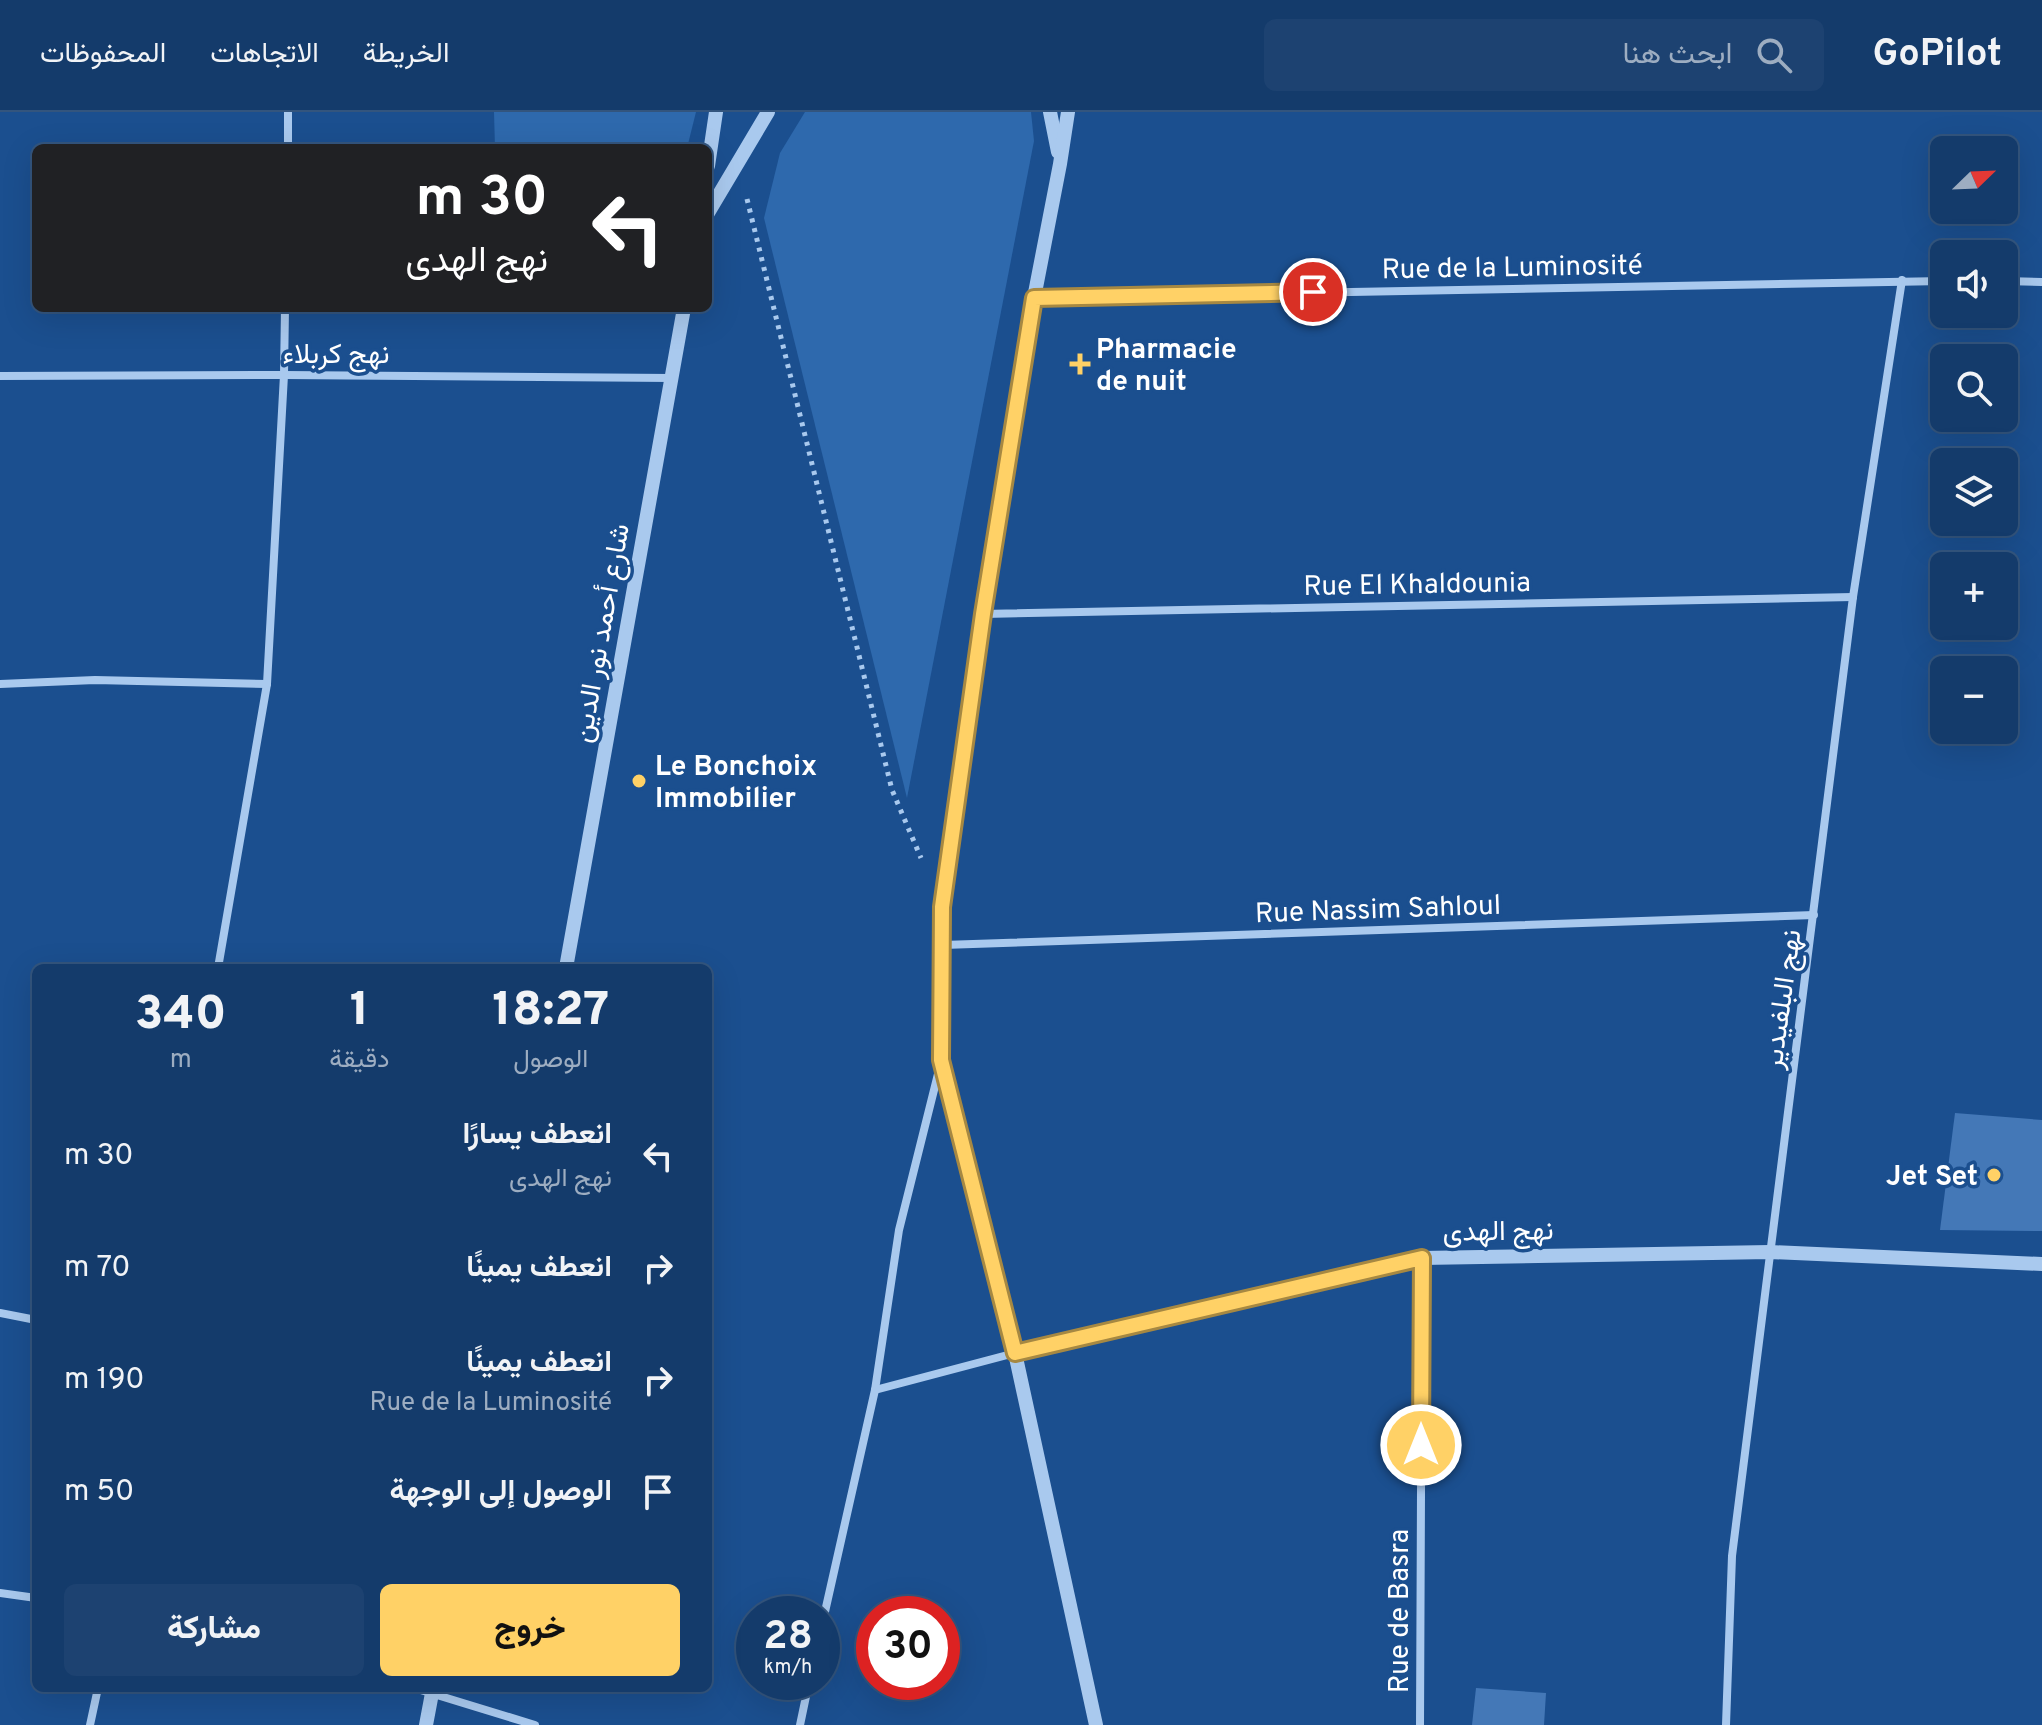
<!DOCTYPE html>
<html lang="ar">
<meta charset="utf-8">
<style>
:root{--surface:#143b6b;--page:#1d4271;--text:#f1f3f6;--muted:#9dadc1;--line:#33557e;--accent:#ffd166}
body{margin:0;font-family:Overpass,Vazirmatn,sans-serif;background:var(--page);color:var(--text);direction:rtl;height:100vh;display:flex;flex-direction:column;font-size:30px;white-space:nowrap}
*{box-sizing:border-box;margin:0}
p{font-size:26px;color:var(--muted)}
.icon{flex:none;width:44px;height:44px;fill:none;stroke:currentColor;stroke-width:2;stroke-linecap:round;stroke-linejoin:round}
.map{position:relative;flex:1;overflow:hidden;direction:ltr}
.details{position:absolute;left:32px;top:852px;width:680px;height:728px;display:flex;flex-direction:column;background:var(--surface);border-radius:12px;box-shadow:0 8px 32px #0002,0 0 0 2px var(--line);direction:rtl}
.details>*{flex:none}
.guide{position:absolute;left:32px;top:32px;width:680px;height:168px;border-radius:12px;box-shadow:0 8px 32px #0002,0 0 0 2px var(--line);direction:rtl;background:#202124;color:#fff;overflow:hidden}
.needle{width:52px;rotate:67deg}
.tools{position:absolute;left:1930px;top:24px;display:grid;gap:16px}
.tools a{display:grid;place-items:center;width:88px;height:88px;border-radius:12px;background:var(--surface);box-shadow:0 8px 32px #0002,0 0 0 2px var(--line);font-size:40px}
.speed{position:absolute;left:736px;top:1484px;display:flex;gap:16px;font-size:40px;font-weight:700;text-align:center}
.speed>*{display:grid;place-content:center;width:104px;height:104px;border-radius:50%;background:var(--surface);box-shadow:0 8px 32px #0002,0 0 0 2px var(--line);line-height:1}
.speed small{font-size:20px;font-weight:400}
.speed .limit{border:12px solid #d22;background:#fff;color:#111}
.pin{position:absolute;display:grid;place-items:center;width:68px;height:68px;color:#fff;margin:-34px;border:4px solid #fff;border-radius:50%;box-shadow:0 2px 8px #0007}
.me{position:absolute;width:88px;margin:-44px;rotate:0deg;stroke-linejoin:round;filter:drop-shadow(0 0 6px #0008)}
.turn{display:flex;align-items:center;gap:28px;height:168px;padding:0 32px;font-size:36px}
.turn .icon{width:104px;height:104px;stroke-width:2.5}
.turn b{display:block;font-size:56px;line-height:68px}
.eta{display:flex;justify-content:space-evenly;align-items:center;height:136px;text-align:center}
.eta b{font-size:48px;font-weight:800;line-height:56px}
.action{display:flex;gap:16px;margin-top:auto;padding:16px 32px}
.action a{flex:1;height:92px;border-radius:12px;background:var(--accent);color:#111;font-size:32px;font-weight:800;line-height:92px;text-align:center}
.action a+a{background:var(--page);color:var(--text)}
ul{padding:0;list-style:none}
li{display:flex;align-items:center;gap:24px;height:112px;padding:0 32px}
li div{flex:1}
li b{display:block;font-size:30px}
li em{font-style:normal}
header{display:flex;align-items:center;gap:48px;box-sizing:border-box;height:112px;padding:0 40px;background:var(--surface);border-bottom:2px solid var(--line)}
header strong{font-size:38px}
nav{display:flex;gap:44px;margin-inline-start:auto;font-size:28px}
.search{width:560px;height:72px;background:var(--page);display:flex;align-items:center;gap:20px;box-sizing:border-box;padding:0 28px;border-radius:12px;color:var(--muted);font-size:30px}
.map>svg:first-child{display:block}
</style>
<header>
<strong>GoPilot</strong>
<div class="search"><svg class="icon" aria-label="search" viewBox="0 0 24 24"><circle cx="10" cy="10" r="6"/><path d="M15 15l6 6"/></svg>ابحث هنا</div>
<nav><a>الخريطة</a><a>الاتجاهات</a><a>المحفوظات</a></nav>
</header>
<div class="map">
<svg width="2042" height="1613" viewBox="0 0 2042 1613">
<rect width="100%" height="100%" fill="#1b4f8f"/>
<g fill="#2e69ad">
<polygon points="494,0 696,0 687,36 495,36"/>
<polygon points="805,0 1031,0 1034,29 907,686 764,106 780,41"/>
</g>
<g fill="#4478b7">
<polygon points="1955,1001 2042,1008 2042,1119 1940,1118"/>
<polygon points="1476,1576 1546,1581 1544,1613 1472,1613"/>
</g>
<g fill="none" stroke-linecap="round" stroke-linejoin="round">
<polyline stroke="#a9c9ee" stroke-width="5" stroke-dasharray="4 6" stroke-linecap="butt" points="747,87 892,678 921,746"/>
<g stroke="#a9c9ee" stroke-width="8">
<polyline points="288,36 288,0"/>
<polyline points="2004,169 2042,170"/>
<polyline points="1034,186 1944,169"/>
<polyline points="0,264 284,263 672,266"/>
<polyline points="983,502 1853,485"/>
<polyline points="0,572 95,568 267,572"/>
<polyline points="943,833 1814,803"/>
<polyline points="218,856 267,572 284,263 285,196"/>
<polyline points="0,1201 36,1208"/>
<polyline points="875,1278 1015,1241"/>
<polyline points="0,1481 36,1486"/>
<polyline points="822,1513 875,1278 899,1118 940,954"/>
<polyline points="414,1576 535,1613"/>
<polyline points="90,1613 98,1576"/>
<polyline points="800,1613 809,1570"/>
<polyline points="1420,1613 1422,1146"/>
<polyline points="1726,1613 1732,1444 1853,485 1902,168"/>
</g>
<g stroke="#a9c9ee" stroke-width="14">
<polyline points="1050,0 1058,40"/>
<polyline points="1068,0 1060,52 1034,186 983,502 942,795 941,948 1015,1241 1096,1613"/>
<polyline points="708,54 716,0"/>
<polyline points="708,101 768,0"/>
<polyline points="566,856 684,196"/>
<polyline points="1015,1241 1422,1146 1770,1140 2042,1152"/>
<polyline points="426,1613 433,1576"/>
</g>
</g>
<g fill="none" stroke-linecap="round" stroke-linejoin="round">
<g stroke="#a68842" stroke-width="20">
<polyline id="route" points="1313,180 1034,186 983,502 942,795 941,948 1015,1241 1422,1146 1421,1333"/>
</g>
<use href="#route" stroke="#ffd166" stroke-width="14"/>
</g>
<g fill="#ffd166" stroke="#1b4f8f" stroke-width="3">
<path d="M1076 240h8v8h8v8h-8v8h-8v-8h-8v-8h8z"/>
<circle cx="639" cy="669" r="8"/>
<circle cx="1994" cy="1063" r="8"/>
</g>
<g text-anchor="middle" stroke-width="7" stroke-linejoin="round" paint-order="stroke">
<g font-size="28" fill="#fff" stroke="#1b4f8f">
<text transform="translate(1512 154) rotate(-1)" y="10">Rue de la Luminosité</text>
<text x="336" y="251">نهج كربلاء</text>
<text transform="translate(1417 471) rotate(-1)" y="10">Rue El Khaldounia</text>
<text transform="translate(600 521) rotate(-80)" y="10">شارع أحمد نور الدين</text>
<text transform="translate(1378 796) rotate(-2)" y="10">Rue Nassim Sahloul</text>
<text transform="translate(1781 887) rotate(-82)" y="10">نهج البلفيدير</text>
<text transform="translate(1498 1118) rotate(-1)" y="10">نهج الهدى</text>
<text transform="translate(1398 1499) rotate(-90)" y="10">Rue de Basra</text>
</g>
<g font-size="28" font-weight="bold" fill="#fff" stroke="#1b4f8f" text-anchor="start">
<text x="1096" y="246">Pharmacie<tspan x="1096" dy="32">de nuit</tspan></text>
<text x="655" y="663">Le Bonchoix<tspan x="655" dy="32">Immobilier</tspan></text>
<text x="1978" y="1073" text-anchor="end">Jet Set</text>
</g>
</g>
</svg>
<div class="tools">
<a><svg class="needle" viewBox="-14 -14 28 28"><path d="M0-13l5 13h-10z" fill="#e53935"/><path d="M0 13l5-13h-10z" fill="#9dadc1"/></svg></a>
<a><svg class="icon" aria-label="sound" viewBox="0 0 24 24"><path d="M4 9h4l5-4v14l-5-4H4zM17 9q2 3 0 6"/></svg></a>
<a><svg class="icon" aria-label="search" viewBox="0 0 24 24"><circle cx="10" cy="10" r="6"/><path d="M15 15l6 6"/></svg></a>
<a><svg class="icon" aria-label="layers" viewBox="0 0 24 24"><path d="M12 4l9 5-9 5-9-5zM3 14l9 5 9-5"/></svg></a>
<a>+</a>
<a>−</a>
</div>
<div class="speed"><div>28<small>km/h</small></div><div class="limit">30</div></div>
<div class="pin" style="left:1313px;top:180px;background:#d93025"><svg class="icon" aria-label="arrive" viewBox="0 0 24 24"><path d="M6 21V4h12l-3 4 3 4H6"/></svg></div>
<svg class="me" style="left:1421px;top:1333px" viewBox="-20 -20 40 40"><circle r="17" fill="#ffd166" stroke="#fff" stroke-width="3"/><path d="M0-11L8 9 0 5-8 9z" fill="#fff"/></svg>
<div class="guide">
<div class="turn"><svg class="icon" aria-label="left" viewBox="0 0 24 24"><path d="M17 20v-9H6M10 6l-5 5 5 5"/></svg><div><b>30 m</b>نهج الهدى</div></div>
</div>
<section class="details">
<div class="eta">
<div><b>18:27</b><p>الوصول</p></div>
<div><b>1</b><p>دقيقة</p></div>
<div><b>340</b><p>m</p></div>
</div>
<ul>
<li><svg class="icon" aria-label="left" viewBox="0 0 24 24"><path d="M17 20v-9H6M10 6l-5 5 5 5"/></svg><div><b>انعطف يسارًا</b><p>نهج الهدى</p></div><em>30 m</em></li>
<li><svg class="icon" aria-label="right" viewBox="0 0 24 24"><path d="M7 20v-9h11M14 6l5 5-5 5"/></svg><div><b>انعطف يمينًا</b></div><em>70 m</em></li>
<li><svg class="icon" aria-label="right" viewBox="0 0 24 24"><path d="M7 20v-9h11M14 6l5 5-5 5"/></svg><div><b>انعطف يمينًا</b><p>Rue de la Luminosité</p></div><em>190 m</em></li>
<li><svg class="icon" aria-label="arrive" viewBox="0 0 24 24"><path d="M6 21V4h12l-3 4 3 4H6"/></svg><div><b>الوصول إلى الوجهة</b></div><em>50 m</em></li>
</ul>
<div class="action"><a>خروج</a><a>مشاركة</a></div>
</section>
</div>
